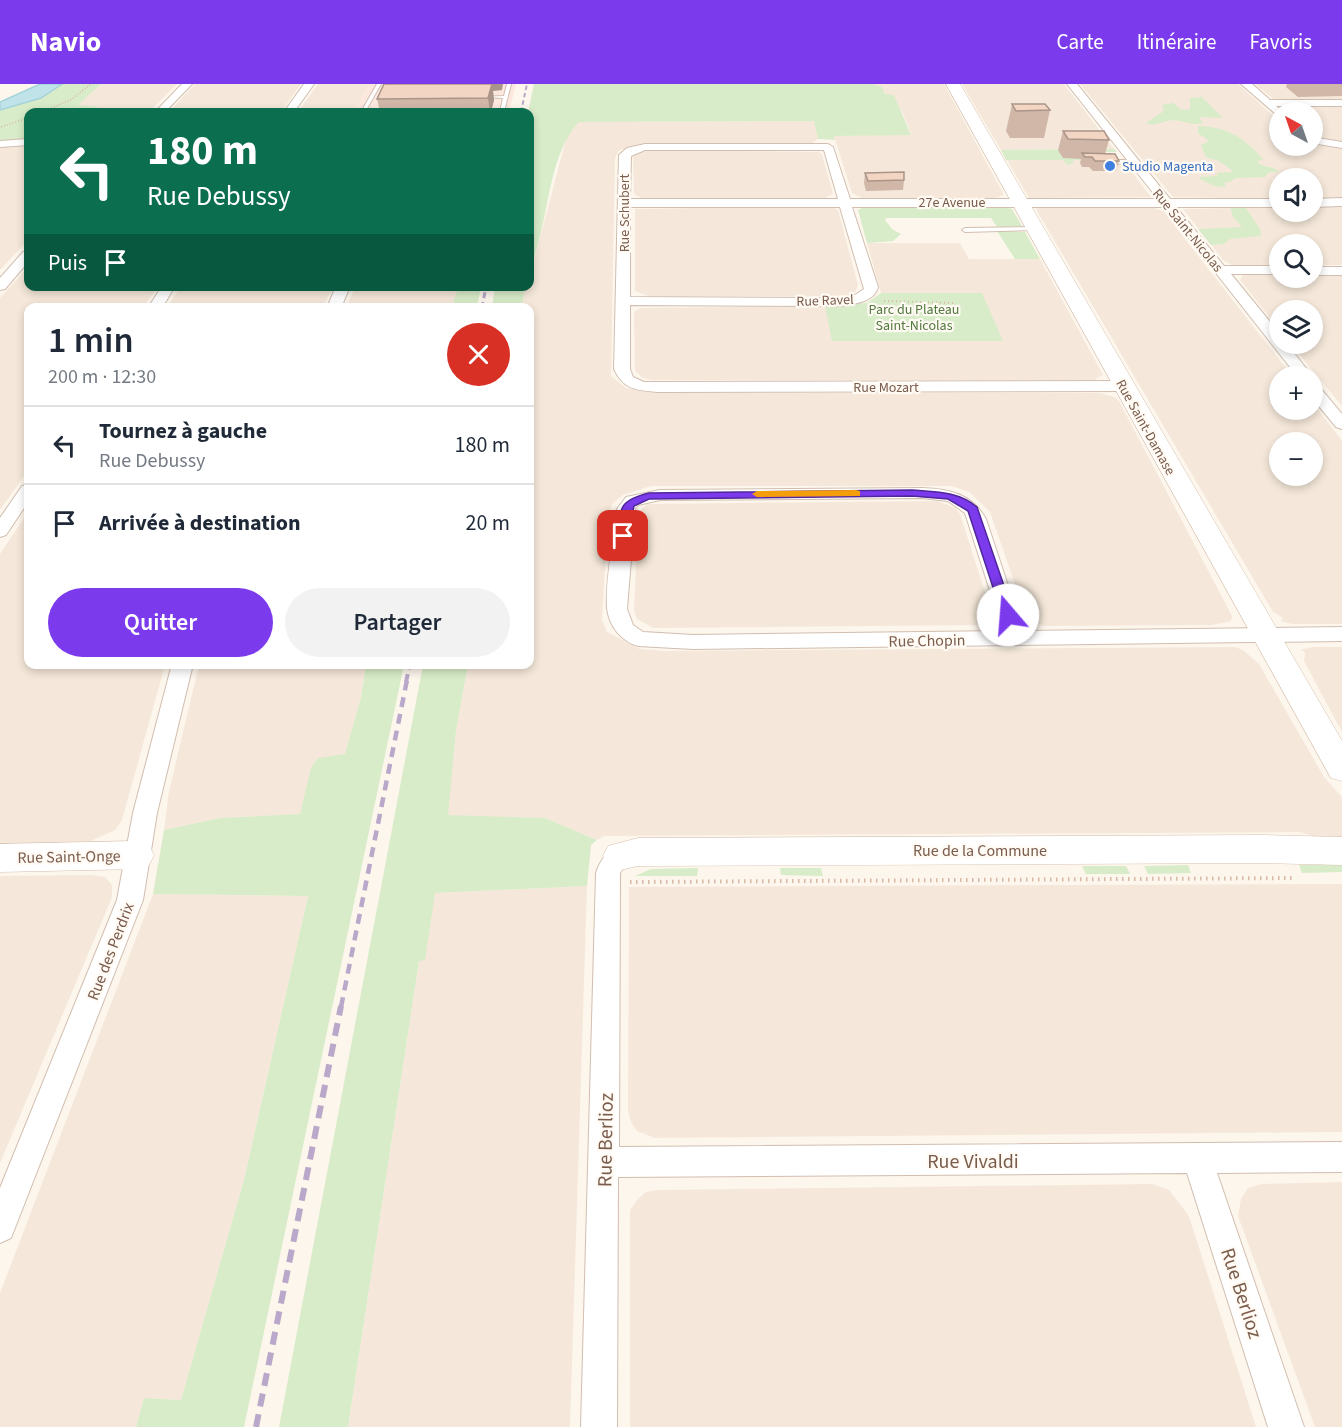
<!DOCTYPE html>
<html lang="fr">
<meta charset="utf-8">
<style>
:root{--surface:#fff;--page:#f2f2f3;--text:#1f2937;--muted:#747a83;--line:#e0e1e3;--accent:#7c3aed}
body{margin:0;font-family:"Source Sans 3",sans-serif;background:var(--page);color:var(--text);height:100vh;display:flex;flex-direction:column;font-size:22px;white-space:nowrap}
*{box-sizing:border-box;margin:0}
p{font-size:20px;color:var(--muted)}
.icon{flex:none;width:33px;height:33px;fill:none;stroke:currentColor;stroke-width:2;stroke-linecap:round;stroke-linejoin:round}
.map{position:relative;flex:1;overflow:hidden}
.sheet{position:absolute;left:24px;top:219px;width:510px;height:366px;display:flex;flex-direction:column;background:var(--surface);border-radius:12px;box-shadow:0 3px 9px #0003}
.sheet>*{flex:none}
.banner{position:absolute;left:24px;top:24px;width:510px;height:183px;border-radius:12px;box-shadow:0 3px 9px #0003;background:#0b6e4f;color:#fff;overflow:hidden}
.needle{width:39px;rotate:320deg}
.tools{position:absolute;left:1269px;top:18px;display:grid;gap:12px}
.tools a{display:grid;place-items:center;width:54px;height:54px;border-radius:50%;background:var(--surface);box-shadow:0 3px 9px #0003;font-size:30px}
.pin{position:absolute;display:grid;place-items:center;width:51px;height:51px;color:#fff;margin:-26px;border-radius:12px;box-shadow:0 3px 9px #0006}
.me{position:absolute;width:66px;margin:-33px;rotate:342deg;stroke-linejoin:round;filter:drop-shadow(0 0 4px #0008)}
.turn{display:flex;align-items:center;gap:21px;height:126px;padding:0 24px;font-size:27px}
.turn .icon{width:78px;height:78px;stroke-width:2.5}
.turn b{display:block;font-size:42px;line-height:51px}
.then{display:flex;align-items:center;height:57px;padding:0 24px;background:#0003;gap:12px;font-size:22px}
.round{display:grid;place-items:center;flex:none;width:63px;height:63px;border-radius:32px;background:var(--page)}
.overview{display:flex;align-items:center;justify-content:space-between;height:102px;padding:0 24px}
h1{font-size:36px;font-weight:600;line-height:45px}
.button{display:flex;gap:12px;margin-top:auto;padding:12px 24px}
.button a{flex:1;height:69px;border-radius:36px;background:var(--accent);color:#fff;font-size:24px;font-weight:600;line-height:69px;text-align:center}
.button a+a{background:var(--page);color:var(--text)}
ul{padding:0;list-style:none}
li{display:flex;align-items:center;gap:18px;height:78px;padding:0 24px;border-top:2px solid var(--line)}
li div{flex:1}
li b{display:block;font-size:22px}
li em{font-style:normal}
header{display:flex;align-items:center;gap:36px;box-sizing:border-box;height:84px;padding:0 30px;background:var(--accent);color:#fff}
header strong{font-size:28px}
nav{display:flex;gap:33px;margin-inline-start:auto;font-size:21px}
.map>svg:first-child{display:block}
</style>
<header>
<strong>Navio</strong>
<nav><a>Carte</a><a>Itinéraire</a><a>Favoris</a></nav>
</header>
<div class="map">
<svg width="1342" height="1343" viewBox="0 0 1342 1343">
<rect width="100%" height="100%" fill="#fdf6ec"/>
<g fill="#f5e8da" fill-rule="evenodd">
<polygon points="101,0 177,0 149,28 70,28"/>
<polygon points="195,0 301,0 281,28 169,28"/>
<polygon points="318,0 370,0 354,28 298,28"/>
<polygon points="872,0 944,0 1004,111 995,114 862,114 852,109 834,52 911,50 902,28 882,6"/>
<polygon points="962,0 1064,0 1114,65 1001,66"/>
<polygon points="1080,0 1238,0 1279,37 1280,62 1313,60 1342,65 1342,114 1313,115 1312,94 1280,94 1279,115 1173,113"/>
<polygon points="1254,0 1342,0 1342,16 1275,16"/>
<polygon points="1289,22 1342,22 1342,58 1314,53 1312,28 1287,28 1282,25"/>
<polygon points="814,37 818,55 812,59 641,60 618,67 615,75 611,292 626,304 654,309 1099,309 1114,313 1119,317 1232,532 1231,537 1212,541 1044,542 1034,538 1026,532 990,428 969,408 952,402 651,402 623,411 613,419 608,429 602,536 607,548 640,565 665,567 1235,563 1243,566 1259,580 1324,693 1342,713 1342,756 1322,755 1300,748 604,752 597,756 545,734 447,732 456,647 468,581 530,580 530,224 522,223 525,203 530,202 530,183 536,169 567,51 579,38"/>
<polygon points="28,61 28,156 0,186 0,63"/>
<polygon points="646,66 819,68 822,70 833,110 825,114 641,114 634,110 633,72"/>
<polygon points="1122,75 1151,113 1029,114 1007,76"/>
<polygon points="830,122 838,126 858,201 855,209 843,212 648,212 635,207 635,125"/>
<polygon points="1342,122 1342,181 1313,181 1312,160 1280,160 1279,181 1232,181 1224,177 1183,125 1279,123 1280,128 1312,128 1313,123"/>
<path d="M1043,123H1152L1164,128L1292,292H1280V326H1312L1313,319L1342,357V540H1292L1281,537L1283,534L1273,528L1037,127L1036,124ZM1280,358H1312V392H1280Z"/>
<polygon points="867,159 960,159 969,175 1040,175 1103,291 1094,296 652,296 643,294 635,287 634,232 635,227 641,224 825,222 833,257 982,209 881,209"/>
<polygon points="28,183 28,202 158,203 143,223 28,224 28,386 0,426 0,214"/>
<polygon points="1250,190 1279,191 1280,194 1342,191 1342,322 1291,260 1312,260 1312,226 1280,226 1279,245 1240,196 1243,191"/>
<polygon points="181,203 181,202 333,203 323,223 167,223"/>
<polygon points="355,203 458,203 452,223 346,224"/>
<polygon points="938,417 955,424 960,430 993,533 991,538 983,541 653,544 637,535 634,527 638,429 647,420"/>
<polygon points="28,428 28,580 165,581 122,736 115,746 91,757 0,759 0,470"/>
<polygon points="1313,563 1342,563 1342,648 1304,577 1305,568 1300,566"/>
<polygon points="199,581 366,581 361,613 329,729 220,734 164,746 169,707"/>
<polygon points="92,791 105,793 112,801 112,813 0,1079 0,792"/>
<polygon points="1342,800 1342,1048 655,1054 637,1047 631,1038 628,1027 629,803"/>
<polygon points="587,802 570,1343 348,1343 419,877 435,809"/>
<polygon points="153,810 308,812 244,1096 181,1316 144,1314 136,1343 0,1343 0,1209"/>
<polygon points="1342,1098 1342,1343 1315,1343 1238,1132 1241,1115 1248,1104 1261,1100"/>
<polygon points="1152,1100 1169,1106 1189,1132 1256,1343 630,1343 630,1126 637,1116 646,1108 657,1106"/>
</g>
<polygon fill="#fde8e0" points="370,0 516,0 509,28 354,28"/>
<g fill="#d8ecc9">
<polygon points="62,0 101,0 78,21 98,23 96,27 28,28 28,55 0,57 0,26 41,14"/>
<path d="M534,0H872L882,3L885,10L894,11L911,51L834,52L835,56L818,55L814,37L579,38C546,73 550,139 530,183L528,28Z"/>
<path d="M1202,13L1223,34L1199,33L1203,39C1193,42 1184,37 1174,36C1163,36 1158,43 1146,39L1164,27L1162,21L1173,19L1180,25L1190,26V14Z"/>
<path d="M1198,42C1228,43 1243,53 1263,75L1257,78C1264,85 1273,81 1279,88H1269L1265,93L1235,94L1230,98H1225V103L1214,102L1200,95V93L1217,92V89L1234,88L1219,77L1206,73L1201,61L1209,57L1198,49Z"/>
<polygon points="1114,65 1117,68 1100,68 1082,74 1105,76 1072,76 1074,78 1068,81 1063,76 1006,76 1001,66"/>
<polygon points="866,122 1001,122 1012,125 1022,142 997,143 991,134 886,134 885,136 892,145 901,150 893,157 867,159 858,126"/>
<polygon points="1230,123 1245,123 1260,145 1261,152 1230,155 1224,160 1211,161 1198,145 1242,143 1233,133"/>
<polygon points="997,147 1025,148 1040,175 1015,175"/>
<polygon points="458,203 481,203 477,223 452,223"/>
<polygon points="495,203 525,203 522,223 492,223"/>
<polygon points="881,209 982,209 1003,257 832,257 825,222 867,219"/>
<polygon points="366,581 404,581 244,1343 136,1343 144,1314 181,1316 244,1096 308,812 153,810 164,746 220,734 300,730 311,684 318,674 345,670 361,613"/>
<polygon points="423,581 468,581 456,647 448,731 545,734 597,756 591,761 587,802 435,809 425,876 419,877 348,1343 279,1343"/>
<polygon points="1188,781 1191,789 1148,790 1144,782"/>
<polygon points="1299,781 1342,781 1342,788 1302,789"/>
<polygon points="1082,782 1126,782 1130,790 1086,790"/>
<polygon points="698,784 697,792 635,792 651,785"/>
<polygon points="780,784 821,784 823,792 781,791"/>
</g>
<polygon fill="#bfe3e8" stroke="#a5d3da" stroke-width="1.5" points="40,0 62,0 41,14 0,26 0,18"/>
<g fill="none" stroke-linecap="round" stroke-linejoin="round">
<g stroke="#d1beb0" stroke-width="2">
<g id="lane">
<polygon points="377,0 381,0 365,28 361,28"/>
<polygon points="507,0 511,0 504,28 500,28 503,14 480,13 504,12"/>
<polygon points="1134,76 1136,79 1105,80 1102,78 1105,76"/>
<polygon points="1034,143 1036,144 1036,146 965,148 962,146 965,144"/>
</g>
</g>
<g stroke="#d1beb0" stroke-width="2">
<g id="street">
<polygon points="182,0 192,0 165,28 155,28"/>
<polygon points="304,0 314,0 294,28 284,28"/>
<path d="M1067,0H1077L1170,115H1280V123H1176L1224,182H1280V190H1231L1280,250V260H1287L1312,292H1297L1164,123H852L878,203C874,219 853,220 839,222L630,221V285L633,293L644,298H658L1123,297L1131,302L1123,307L658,308C636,306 624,306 614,285L619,71L627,64L645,60H828L833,63L850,115H1158ZM645,66H824L838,115H630L631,72ZM630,123H840L864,205L855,211L839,214L630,213Z"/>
<polygon points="1241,0 1252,0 1270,16 1342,16 1342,22 1276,22 1283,28 1278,32"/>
<polygon points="1312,53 1342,58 1342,64 1312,59"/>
<polygon points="28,55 28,61 0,63 0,57"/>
<polygon points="1342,114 1342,122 1312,123 1312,115"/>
<polygon points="28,167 28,178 5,205 0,206 0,194 23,168"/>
<rect x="1312" y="183" width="30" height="8"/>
<polygon points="162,202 175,202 162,224 148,224"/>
<polygon points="336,202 350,202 341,224 327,224"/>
<polygon points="1312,298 1317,300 1342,330 1342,345 1336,343 1312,314"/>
<polygon points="28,401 28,418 6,451 0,453 0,434 22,402"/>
<path d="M922,404C950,405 972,410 986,435L1023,547L1342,543V557L693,565L638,562C621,557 609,542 607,524C605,498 614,453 617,425L626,413L660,406ZM922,414L948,417L965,429L1003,547L693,551L643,548L633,541L627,525L635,425L638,421L660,416Z"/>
<polygon points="172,580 193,580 157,729 143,816 11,1154 0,1159 0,1104 117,816 133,729"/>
<path d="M620,762L629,765L632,772L620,789L619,1063L1342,1058V1088L1217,1089L1304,1343H1268L1187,1089L618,1093L617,1343H581L596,789C600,776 607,767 620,762Z"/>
</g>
</g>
<g stroke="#d6c0b0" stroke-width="1">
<g id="secondary">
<polygon points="946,0 960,0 1342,657 1342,697 1331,694"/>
<polygon points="1262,751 1342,753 1342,781 1262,779 638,782 620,786 608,782 603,772 608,762 638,754"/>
<polygon points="137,757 149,761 154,771 149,781 137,785 0,788 0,760"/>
</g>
</g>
<g stroke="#d9b8a5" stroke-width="1.5" stroke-dasharray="1 2" stroke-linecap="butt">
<polyline points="43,28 72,15 91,0"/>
<polyline points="1,43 28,34"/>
</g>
<polyline stroke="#d9b8a5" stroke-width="2" stroke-dasharray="1 3" stroke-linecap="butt" points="884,217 954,219"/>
<polyline stroke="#d9b8a5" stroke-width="4" stroke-dasharray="1.5 4.5" stroke-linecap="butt" points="630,798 1295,794"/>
<use href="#lane" fill="#fff" fill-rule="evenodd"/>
<use href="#street" fill="#fff" fill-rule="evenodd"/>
<use href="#secondary" fill="#fff" fill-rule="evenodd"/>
<polyline stroke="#b9a8c9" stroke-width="2" stroke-dasharray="4.5 3" stroke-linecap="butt" points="521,28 527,0"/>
<polyline stroke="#b9a8c9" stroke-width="3" stroke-dasharray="6 4" stroke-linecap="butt" points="482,224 486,202"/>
<polyline stroke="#b9a8c9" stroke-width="4" stroke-dasharray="8 5" stroke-linecap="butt" points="406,598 410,580"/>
<polyline stroke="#b9a8c9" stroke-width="4.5" stroke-dasharray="10 7" stroke-linecap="butt" points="341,923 407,596"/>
<polyline stroke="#b9a8c9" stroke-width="6" stroke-dasharray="13 8" stroke-linecap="butt" points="256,1343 341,922"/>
</g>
<g fill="#d1b7a8">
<polygon points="1287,0 1342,0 1342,12 1298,13 1286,3"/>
<polygon points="502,6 493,7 494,16 491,28 380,28 377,15"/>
<polygon points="1012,20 1050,26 1044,54 1010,54 1006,47"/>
<polygon points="1063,47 1109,56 1105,70 1119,77 1116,87 1093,87 1089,83 1082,83 1080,79 1081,75 1063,74 1058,66"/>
<polygon points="865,89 904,96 903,106 866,107 864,99"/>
</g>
<polygon fill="#aa9588" points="475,0 503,0 502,6 493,7 494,16 491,28 490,28 488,14"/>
<g fill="#f3d5c3" stroke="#aa9588" stroke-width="1.5">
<polygon points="384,0 492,0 488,14 377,15"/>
<polygon points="1012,20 1045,20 1050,26 1016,27"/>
<polygon points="1063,47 1104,47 1109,56 1068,55"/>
<polygon points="1082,69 1115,70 1119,77 1095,77 1092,73 1085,73"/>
<polygon points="904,88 904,96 868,97 865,89"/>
</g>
<path fill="#7c3aed" stroke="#51269a" stroke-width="1.5" d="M912,406C936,408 958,407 977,423L1014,531L1012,534H1004L1002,531L968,427L948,415L912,412L649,415L634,422L627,454L617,452C620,423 620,416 649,409Z"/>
<polygon fill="#f59e0b" points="856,406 860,407 860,412 757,413 752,410 757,407"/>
<circle fill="#3f7fe0" stroke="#fffaf3" stroke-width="2" cx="1110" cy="82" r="6"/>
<g text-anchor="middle" stroke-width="4.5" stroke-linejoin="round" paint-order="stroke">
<g font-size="14" fill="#366cbe" stroke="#fffaf3" text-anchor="start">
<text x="1122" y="87">Studio Magenta</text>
</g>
<g font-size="14" fill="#7a5c4d" stroke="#fffaf3">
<text x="952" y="123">27e Avenue</text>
<text transform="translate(624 129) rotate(-90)" y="5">Rue Schubert</text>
<text transform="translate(1188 146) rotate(51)" y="5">Rue Saint-Nicolas</text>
<text transform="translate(825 216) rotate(-2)" y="5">Rue Ravel</text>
<text x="886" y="308">Rue Mozart</text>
<text transform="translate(1146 343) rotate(61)" y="5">Rue Saint-Damase</text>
</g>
<g font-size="14" fill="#537a41" stroke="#fffaf3">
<text x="914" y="230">Parc du Plateau<tspan x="914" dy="16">Saint-Nicolas</tspan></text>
</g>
<g font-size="16" fill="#7a5c4d" stroke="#fffaf3">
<text transform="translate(927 556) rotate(-1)" y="6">Rue Chopin</text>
<text x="980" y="772">Rue de la Commune</text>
<text transform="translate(69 772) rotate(-1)" y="6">Rue Saint-Onge</text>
<text transform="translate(110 867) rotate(-69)" y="6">Rue des Perdrix</text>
</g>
<g font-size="20" fill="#7a5c4d" stroke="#fffaf3">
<text transform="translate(605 1056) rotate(-89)" y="7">Rue Berlioz</text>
<text x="973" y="1084">Rue Vivaldi</text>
<text transform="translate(1242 1209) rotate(72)" y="7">Rue Berlioz</text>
</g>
</g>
</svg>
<div class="tools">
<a><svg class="needle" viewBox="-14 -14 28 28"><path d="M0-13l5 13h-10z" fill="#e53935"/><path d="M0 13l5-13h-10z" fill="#747a83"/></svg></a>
<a><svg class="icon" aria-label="sound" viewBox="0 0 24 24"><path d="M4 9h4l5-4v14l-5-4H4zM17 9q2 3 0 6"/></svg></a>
<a><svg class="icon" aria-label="search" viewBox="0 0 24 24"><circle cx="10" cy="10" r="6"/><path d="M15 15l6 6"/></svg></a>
<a><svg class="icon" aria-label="layers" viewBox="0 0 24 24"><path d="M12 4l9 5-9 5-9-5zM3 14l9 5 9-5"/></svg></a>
<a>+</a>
<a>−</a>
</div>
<div class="pin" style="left:623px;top:452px;background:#d93025"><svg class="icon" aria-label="arrive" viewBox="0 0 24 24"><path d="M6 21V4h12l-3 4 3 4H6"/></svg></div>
<svg class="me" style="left:1008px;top:531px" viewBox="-20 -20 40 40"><circle r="19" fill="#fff"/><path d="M0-13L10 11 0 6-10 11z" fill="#7c3aed"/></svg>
<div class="banner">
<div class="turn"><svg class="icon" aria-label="left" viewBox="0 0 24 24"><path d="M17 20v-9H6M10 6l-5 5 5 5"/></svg><div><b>180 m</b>Rue Debussy</div></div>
<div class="then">Puis<svg class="icon" aria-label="arrive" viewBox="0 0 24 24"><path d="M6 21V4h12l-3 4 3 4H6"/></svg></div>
</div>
<section class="sheet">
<div class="overview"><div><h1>1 min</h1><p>200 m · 12:30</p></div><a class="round" style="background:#d93025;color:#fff"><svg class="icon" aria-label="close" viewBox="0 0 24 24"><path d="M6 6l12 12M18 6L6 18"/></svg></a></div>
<ul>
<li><svg class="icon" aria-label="left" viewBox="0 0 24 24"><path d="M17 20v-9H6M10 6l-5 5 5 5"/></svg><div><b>Tournez à gauche</b><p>Rue Debussy</p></div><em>180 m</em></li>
<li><svg class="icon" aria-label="arrive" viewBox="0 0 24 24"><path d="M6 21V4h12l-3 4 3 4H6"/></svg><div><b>Arrivée à destination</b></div><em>20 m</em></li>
</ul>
<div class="button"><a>Quitter</a><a>Partager</a></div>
</section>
</div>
